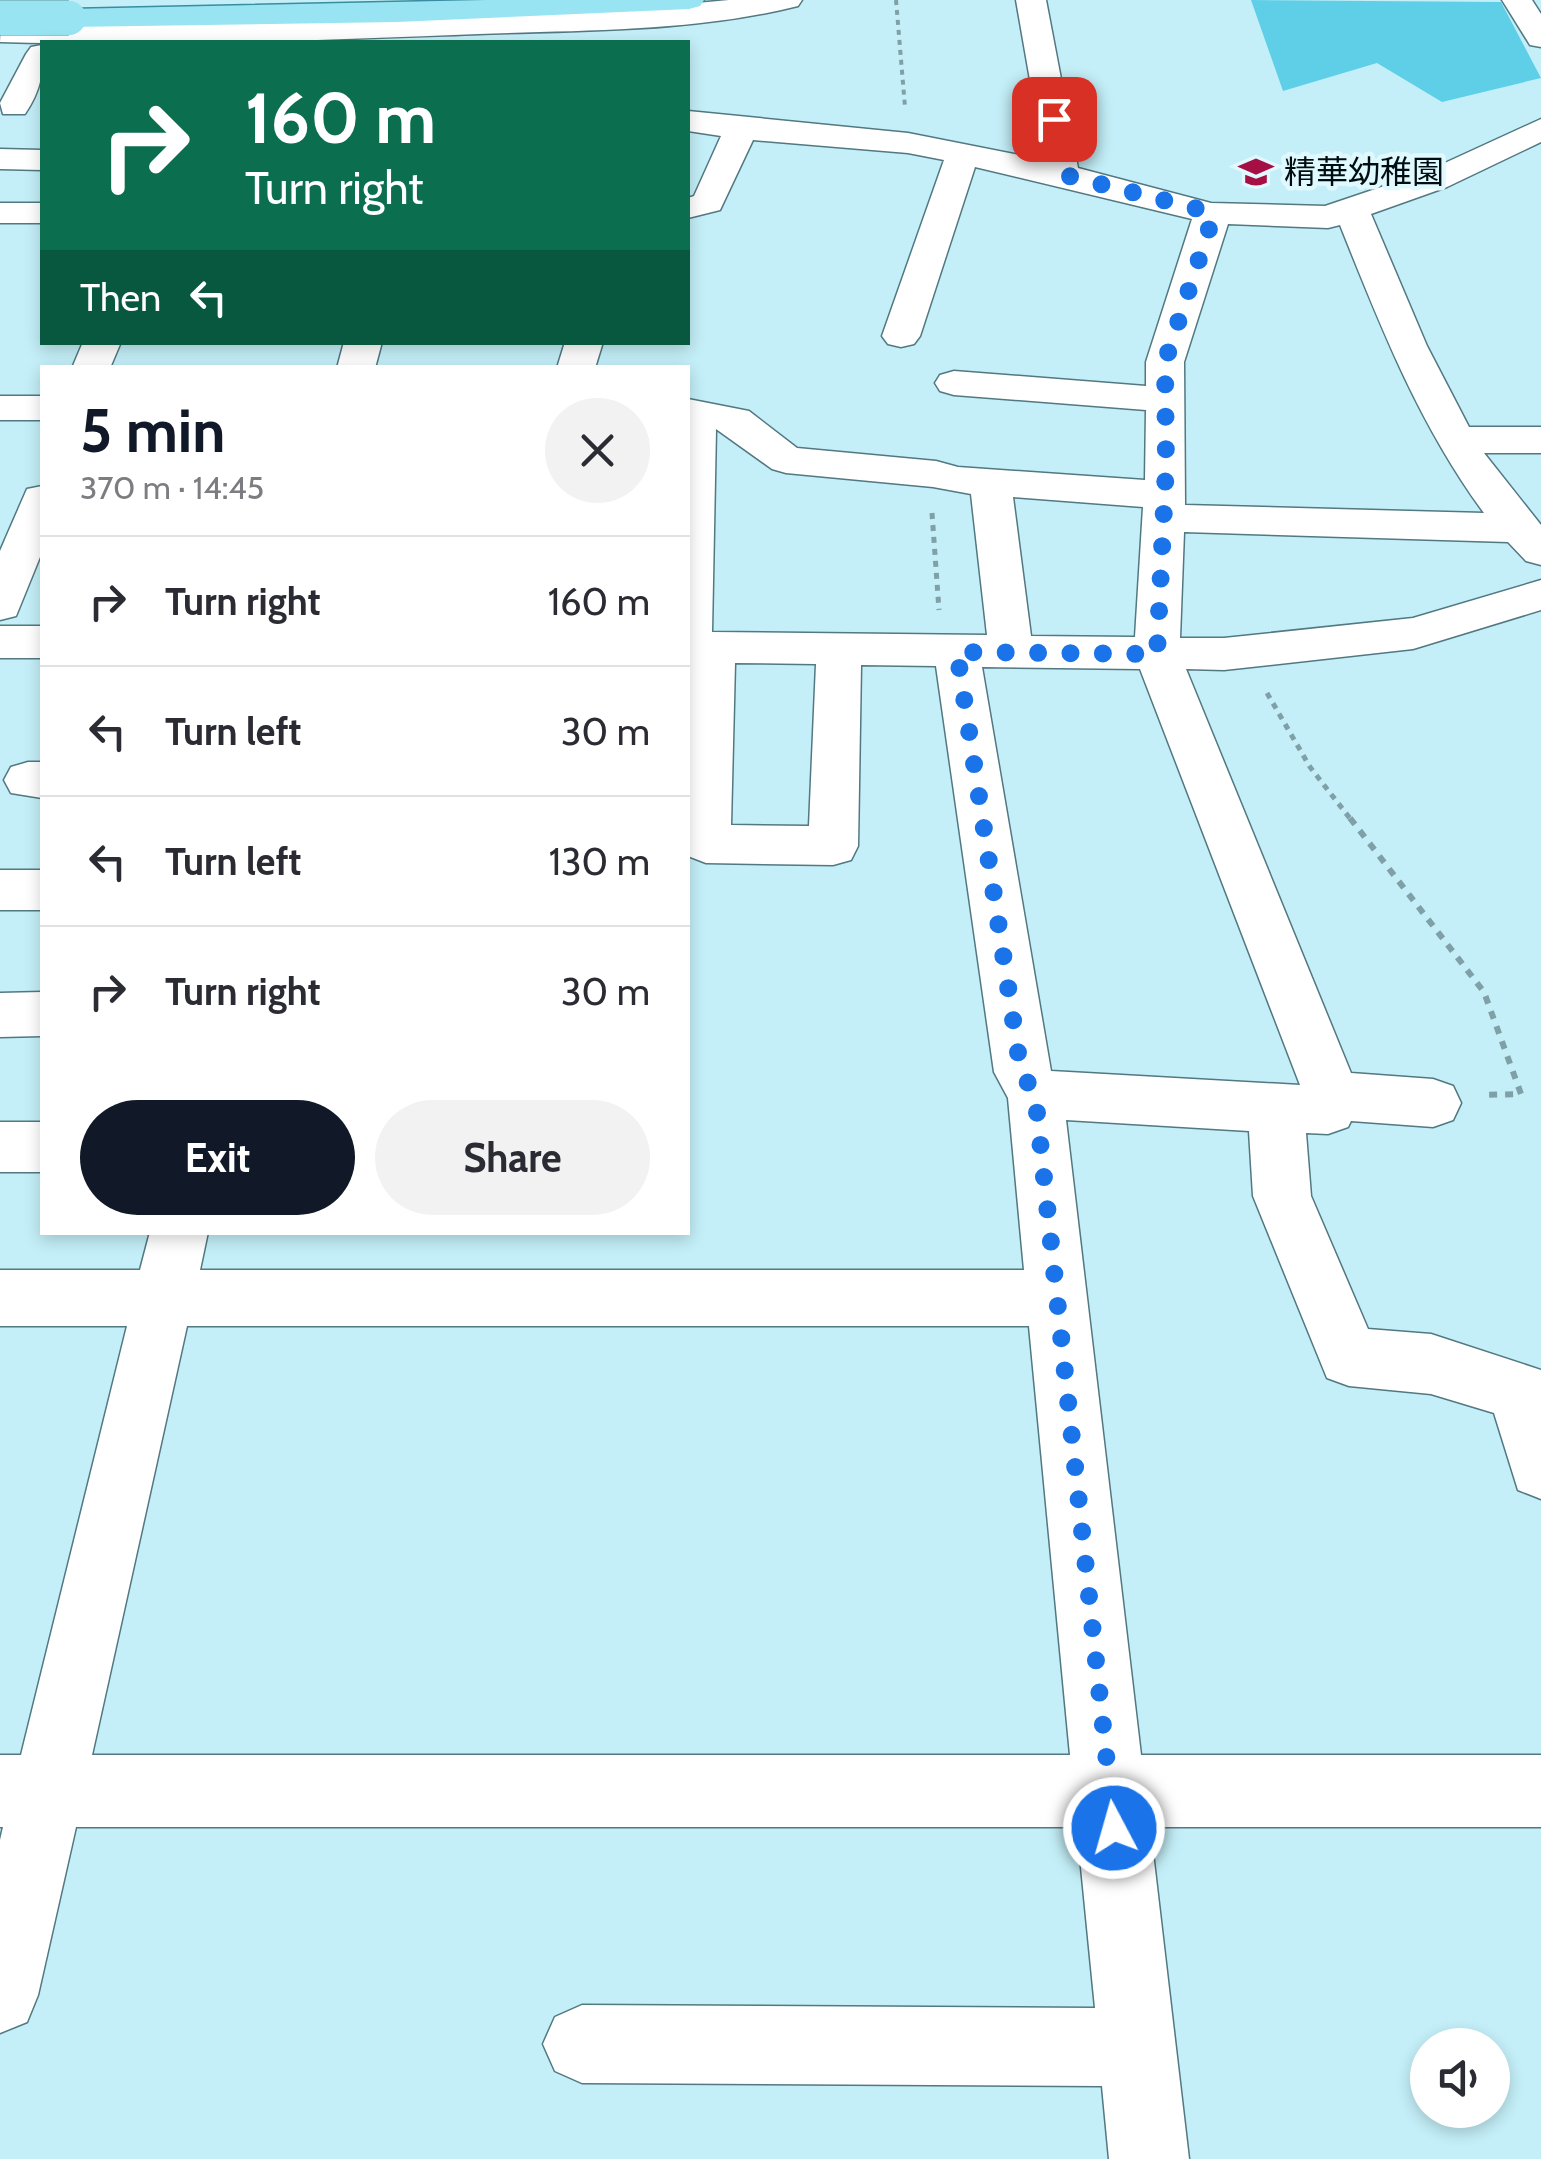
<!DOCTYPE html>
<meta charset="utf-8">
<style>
:root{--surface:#fff;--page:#f2f2f3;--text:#2b2b33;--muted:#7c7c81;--line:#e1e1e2;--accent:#111827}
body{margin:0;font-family:Cabin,"Noto Sans JP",sans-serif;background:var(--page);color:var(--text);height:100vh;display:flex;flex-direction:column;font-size:38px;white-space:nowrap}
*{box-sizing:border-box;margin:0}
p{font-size:32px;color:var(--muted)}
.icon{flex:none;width:55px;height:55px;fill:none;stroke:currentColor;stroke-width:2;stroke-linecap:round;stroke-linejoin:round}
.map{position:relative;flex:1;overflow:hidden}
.details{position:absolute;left:40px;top:365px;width:650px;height:870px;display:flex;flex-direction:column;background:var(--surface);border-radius:0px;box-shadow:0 5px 15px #0003}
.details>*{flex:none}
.banner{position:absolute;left:40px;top:40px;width:650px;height:305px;border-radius:0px;box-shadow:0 5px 15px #0003;background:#0b6e4f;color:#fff;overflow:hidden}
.controls{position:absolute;left:1410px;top:2028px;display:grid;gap:20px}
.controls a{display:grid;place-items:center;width:100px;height:100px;border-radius:50%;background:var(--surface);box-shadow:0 5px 15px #0003;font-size:50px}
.pin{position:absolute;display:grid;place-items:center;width:85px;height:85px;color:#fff;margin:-42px;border-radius:20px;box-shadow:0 5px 15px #0006}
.me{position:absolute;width:110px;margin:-55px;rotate:354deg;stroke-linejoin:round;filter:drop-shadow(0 0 8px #0008)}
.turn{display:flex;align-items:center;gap:35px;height:210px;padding:0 40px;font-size:45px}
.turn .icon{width:130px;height:130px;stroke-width:2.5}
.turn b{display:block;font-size:70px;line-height:85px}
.then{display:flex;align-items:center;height:95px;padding:0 40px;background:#0003;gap:20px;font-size:38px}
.round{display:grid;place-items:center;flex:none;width:105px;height:105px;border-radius:52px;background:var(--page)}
.head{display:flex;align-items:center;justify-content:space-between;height:170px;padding:0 40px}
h1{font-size:60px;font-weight:700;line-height:75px;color:var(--accent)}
.cta{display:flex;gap:20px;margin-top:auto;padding:20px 40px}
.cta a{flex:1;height:115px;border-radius:60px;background:var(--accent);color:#fff;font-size:40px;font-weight:700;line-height:115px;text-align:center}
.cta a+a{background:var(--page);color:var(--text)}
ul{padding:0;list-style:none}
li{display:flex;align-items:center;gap:30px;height:130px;padding:0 40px;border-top:2px solid var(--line)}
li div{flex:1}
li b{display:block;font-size:38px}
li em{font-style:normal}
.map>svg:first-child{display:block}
</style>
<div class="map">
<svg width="1541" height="2159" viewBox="0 0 1541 2159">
<rect width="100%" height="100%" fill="#c4eff8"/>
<polygon fill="#5ecfe6" points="1251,0 1501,2 1541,78 1442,102 1377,63 1283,91"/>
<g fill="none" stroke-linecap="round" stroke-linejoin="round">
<g stroke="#527881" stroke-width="3">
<g id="minor">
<path d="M729,0H802L798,6C695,32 584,30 479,34C320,40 159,47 0,42L1,24L436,17L643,8Z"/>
<path d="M1016,0H1046L1078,168L1211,203L1325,206L1423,173L1541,119V142L1447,187L1371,214L1427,346L1469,427H1541V453H1484L1541,525V565L1526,561L1508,542L1184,532L1180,638H1224L1413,618L1541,580V610L1413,649L1224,670L1186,669L1351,1073L1433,1079L1453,1086L1461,1103L1453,1120L1433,1127L1351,1121L1348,1127L1328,1134L1306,1133L1311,1196L1368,1329L1431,1334L1541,1370V1499L1518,1490L1494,1413L1431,1394L1349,1386L1327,1378L1253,1196L1249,1131L1066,1120L1141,1755H1541V1827H1150L1189,2159H1109L1102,2086L582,2083L555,2071L543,2044L555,2017L582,2005L1095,2008L1077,1827H76L38,1995L27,2022L0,2033V1840L3,1827H0V1755H21L127,1326H0V1270H140L150,1232H208L200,1270H1024L1008,1098L994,1072L936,666L861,665L858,846L851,860L833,865L706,863L688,856V399L749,411L797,448L936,461L958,467L1145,480L1146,410L954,395L940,391L935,383L940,375L954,371L1146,386V362L1192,219L975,167L920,336L914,344L901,347L888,344L882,336L944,160L908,153L753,140L720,210L688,218V198L694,196L721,136L688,131V111L908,133L1044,160ZM1228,224L1328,228L1340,225C1380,325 1419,425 1484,513L1185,505L1184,362ZM716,429L772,469L786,473L933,487L971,494L987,635L712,632ZM1013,497L1143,507L1135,637L1031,636ZM735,663L816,664L809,826L731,825ZM982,667L1140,669L1300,1085L1051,1071ZM187,1326H1029L1070,1755H92Z"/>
<polygon points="1502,0 1532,0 1541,14 1541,47 1530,45"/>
<path d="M42,45C44,72 41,90 25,114H3L0,103L26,54L31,47Z"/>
<polygon points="0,149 42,150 42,170 0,169"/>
<rect x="0" y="203" width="42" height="20"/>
<polygon points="83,342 121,342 110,368 72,368"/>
<polygon points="344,342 382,342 375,368 337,368"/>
<polygon points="565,342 603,342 595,368 557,368"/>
<rect x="0" y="396" width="42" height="24"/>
<polygon points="42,486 42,552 16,616 0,620 0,551 27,489"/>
<rect x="0" y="626" width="42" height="32"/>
<polygon points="28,762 42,762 42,798 11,793 4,780 11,767"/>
<rect x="0" y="870" width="42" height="40"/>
<polygon points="42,992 42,1036 0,1037 0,993"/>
<rect x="0" y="1122" width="42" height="50"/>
</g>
</g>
<g stroke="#388d9e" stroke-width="3">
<polygon id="major" points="486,0 704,0 700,6 689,9 397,22 69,27 58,24 54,18 58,12 69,9"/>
</g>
<polyline stroke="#80a0a7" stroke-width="4" stroke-dasharray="5 5" stroke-linecap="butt" points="896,0 905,107"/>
<g stroke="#80a0a7" stroke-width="5" stroke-dasharray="6 6" stroke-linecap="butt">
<polyline points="932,513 939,610"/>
<polyline points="1267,693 1310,767 1352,821"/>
</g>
<polyline stroke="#80a0a7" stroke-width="6" stroke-dasharray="8 8" stroke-linecap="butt" points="1350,818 1484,992 1521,1094 1482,1095"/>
<use href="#minor" fill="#fff" fill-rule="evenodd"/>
<use href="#major" fill="#99e4f2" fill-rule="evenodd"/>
<g stroke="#388d9e" stroke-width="35" stroke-linecap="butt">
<polyline id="major-bridge" points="0,18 69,18"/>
</g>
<use href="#major-bridge" stroke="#99e4f2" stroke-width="34"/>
</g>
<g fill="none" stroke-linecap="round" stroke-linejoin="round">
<polyline stroke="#1a73e8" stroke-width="18" stroke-dasharray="0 32.4" points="1054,119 1061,174 1210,212 1210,226 1165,362 1166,466 1157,654 957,652 1021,1072 1035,1094 1114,1828"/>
</g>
<defs>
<g id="school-bare" transform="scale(2.7)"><path d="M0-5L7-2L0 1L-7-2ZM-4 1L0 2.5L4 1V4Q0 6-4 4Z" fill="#a60f44" stroke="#e0f9fe" stroke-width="2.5" paint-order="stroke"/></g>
</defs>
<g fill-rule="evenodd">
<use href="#school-bare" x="1256" y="172"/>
</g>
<g text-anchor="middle" stroke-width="9" stroke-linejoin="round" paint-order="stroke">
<g font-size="32" fill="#010e11" stroke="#e0f9fe" text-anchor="start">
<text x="1284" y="183">精華幼稚園</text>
</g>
</g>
</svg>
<div class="controls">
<a><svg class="icon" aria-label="sound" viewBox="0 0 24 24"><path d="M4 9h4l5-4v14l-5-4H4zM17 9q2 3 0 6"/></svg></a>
</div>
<div class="pin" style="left:1054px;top:119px;background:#d93025"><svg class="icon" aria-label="arrive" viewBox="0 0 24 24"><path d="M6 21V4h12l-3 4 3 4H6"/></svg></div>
<svg class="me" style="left:1114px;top:1828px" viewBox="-20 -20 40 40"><circle r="17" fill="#1a73e8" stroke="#fff" stroke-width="3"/><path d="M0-11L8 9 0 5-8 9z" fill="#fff"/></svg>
<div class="banner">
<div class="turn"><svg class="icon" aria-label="right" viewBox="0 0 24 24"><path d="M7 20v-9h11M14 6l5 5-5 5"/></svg><div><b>160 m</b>Turn right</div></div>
<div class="then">Then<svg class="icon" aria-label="left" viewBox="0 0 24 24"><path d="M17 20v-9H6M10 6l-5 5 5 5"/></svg></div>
</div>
<section class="details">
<div class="head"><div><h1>5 min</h1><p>370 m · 14:45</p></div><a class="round"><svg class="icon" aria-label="close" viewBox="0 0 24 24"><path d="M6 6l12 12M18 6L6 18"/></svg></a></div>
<ul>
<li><svg class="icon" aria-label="right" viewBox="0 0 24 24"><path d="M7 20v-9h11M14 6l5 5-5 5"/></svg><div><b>Turn right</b></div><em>160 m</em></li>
<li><svg class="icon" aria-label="left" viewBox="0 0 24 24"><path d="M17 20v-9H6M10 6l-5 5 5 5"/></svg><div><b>Turn left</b></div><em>30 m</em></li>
<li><svg class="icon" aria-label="left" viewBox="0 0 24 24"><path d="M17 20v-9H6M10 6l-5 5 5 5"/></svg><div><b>Turn left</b></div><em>130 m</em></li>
<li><svg class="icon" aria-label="right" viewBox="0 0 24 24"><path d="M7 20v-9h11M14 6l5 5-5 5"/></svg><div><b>Turn right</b></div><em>30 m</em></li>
</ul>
<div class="cta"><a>Exit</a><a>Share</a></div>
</section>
</div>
